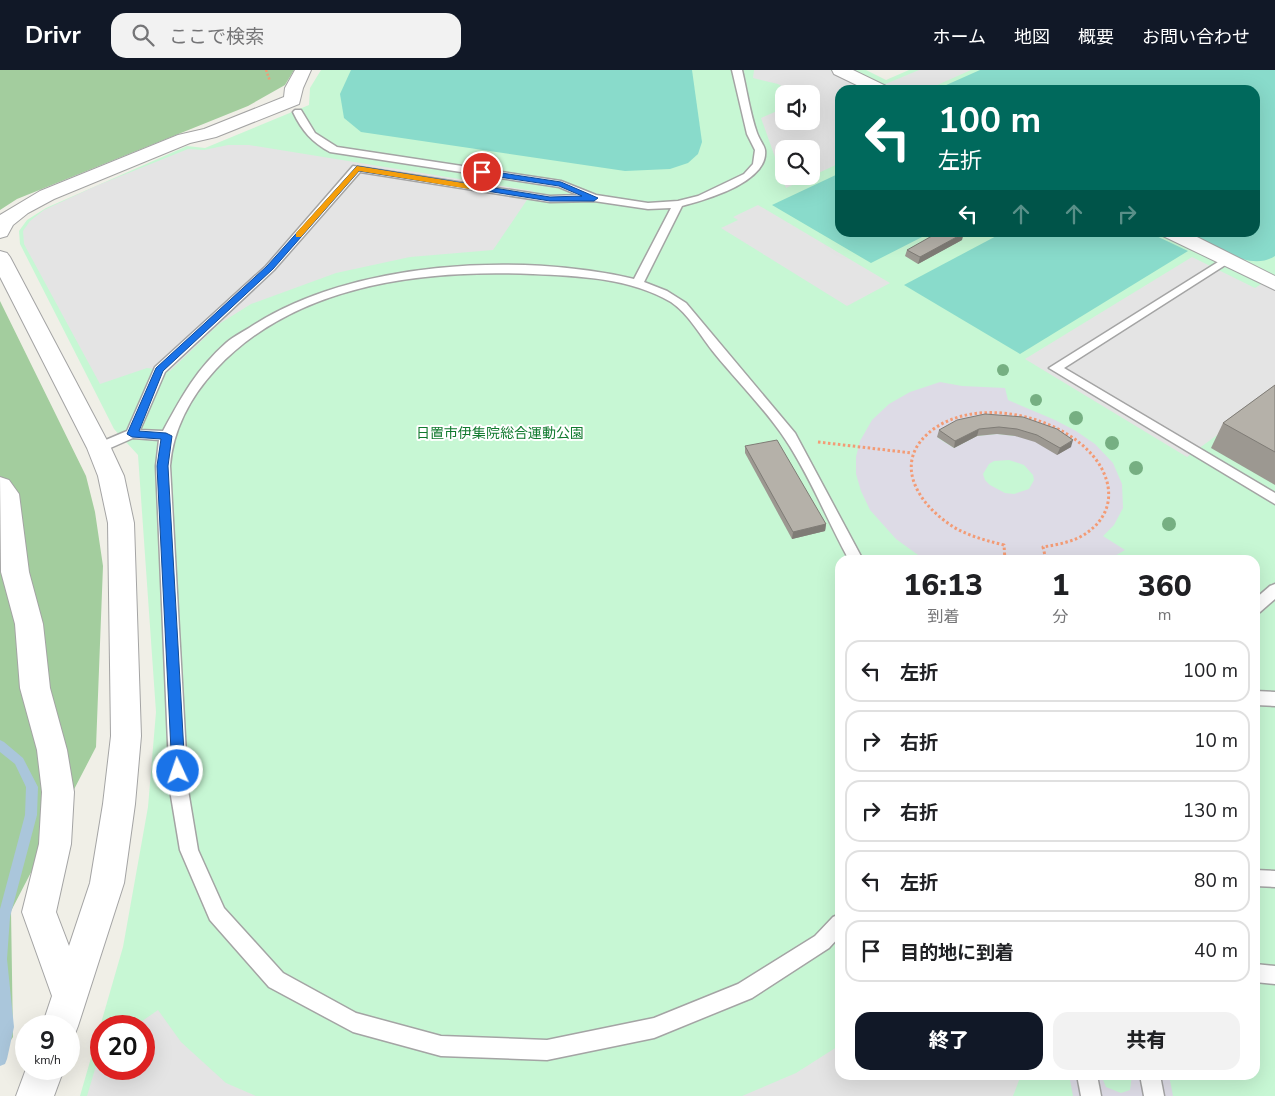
<!DOCTYPE html>
<html lang="ja">
<meta charset="utf-8">
<style>
:root{--surface:#fff;--page:#f2f2f2;--text:#202124;--muted:#757577;--line:#e0e0e0;--accent:#111827}
body{margin:0;font-family:"Nunito Sans","Noto Sans JP",sans-serif;background:var(--page);color:var(--text);height:100vh;display:flex;flex-direction:column;font-size:19px;white-space:nowrap}
*{box-sizing:border-box;margin:0}
p{font-size:16px;color:var(--muted)}
.icon{flex:none;width:28px;height:28px;fill:none;stroke:currentColor;stroke-width:2;stroke-linecap:round;stroke-linejoin:round}
.map{position:relative;flex:1;overflow:hidden}
.panel{position:absolute;left:835px;top:485px;width:425px;height:525px;display:flex;flex-direction:column;background:var(--surface);border-radius:15px;box-shadow:0 5px 20px #0002}
.panel>*{flex:none}
.banner{position:absolute;left:835px;top:15px;width:425px;height:152px;border-radius:15px;box-shadow:0 5px 20px #0002;background:#00695c;color:#fff;overflow:hidden}
.fabs{position:absolute;left:775px;top:15px;display:grid;gap:10px}
.fabs a{display:grid;place-items:center;width:45px;height:45px;border-radius:10px;background:var(--surface);box-shadow:0 5px 20px #0002;font-size:25px}
.speed{position:absolute;left:15px;top:945px;display:flex;gap:10px;font-size:25px;font-weight:700;text-align:center}
.speed>*{display:grid;place-content:center;width:65px;height:65px;border-radius:50%;background:var(--surface);box-shadow:0 5px 20px #0002;line-height:1}
.speed small{font-size:12px;font-weight:400}
.speed .limit{border:8px solid #d22;background:#fff;color:#111}
.pin{position:absolute;display:grid;place-items:center;width:42px;height:42px;color:#fff;margin:-21px;border:2px solid #fff;border-radius:50%;box-shadow:0 1px 5px #0007}
.me{position:absolute;width:55px;margin:-28px;rotate:357deg;stroke-linejoin:round;filter:drop-shadow(0 0 4px #0008)}
.turn{display:flex;align-items:center;gap:18px;height:105px;padding:0 20px;font-size:22px}
.turn .icon{width:65px;height:65px;stroke-width:2.5}
.turn b{display:block;font-size:35px;line-height:42px}
.lanes{display:flex;align-items:center;height:48px;padding:0 20px;background:#0003;justify-content:center;gap:25px;direction:ltr}
.lanes .off{opacity:.35}
.eta{display:flex;justify-content:space-evenly;align-items:center;height:85px;text-align:center}
.eta b{font-size:30px;font-weight:800;line-height:35px}
.primary-button{display:flex;gap:10px;margin-top:auto;padding:10px 20px}
.primary-button a{flex:1;height:58px;border-radius:15px;background:var(--accent);color:#fff;font-size:20px;font-weight:800;line-height:58px;text-align:center}
.primary-button a+a{background:var(--page);color:var(--text)}
ul{padding:0;list-style:none}
li{display:flex;align-items:center;gap:15px;height:62px;margin:0 10px 8px;padding:0 10px;border:2px solid var(--line);border-radius:15px}
li div{flex:1}
li b{display:block;font-size:19px}
li em{font-style:normal}
header{display:flex;align-items:center;gap:30px;box-sizing:border-box;height:70px;padding:0 25px;background:var(--accent);color:#fff}
header strong{font-size:24px}
nav{display:flex;gap:28px;margin-inline-start:auto;font-size:18px}
.search{width:350px;height:45px;background:var(--page);display:flex;align-items:center;gap:12px;box-sizing:border-box;padding:0 18px;border-radius:15px;color:var(--muted);font-size:19px}
.map>svg:first-child{display:block}
</style>
<header>
<strong>Drivr</strong>
<div class="search"><svg class="icon" aria-label="search" viewBox="0 0 24 24"><circle cx="10" cy="10" r="6"/><path d="M15 15l6 6"/></svg>ここで検索</div>
<nav><a>ホーム</a><a>地図</a><a>概要</a><a>お問い合わせ</a></nav>
</header>
<div class="map">
<svg width="1275" height="1026" viewBox="0 0 1275 1026">
<rect width="100%" height="100%" fill="#f0efe7"/>
<g fill="#a3cd9e">
<polygon points="0,0 294,0 285,15 248,36 17,129 0,140"/>
<polygon points="0,231 86,406 95,442 103,496 96,677 11,841 13,967 0,986"/>
</g>
<path fill="#c7f7d4" fill-rule="evenodd" d="M321,0H866L886,10L909,0H1275V1026H80L123,877L148,737L156,642L138,385L114,359L20,174L19,161L27,150L46,138L187,76L205,78L309,35L310,18ZM840,20H1255V162H840ZM784,24H811V51H784ZM784,79H811V106H784ZM840,490H1255V1005H840ZM101,956H144V999H101Z"/>
<g fill="#89dbcb">
<polygon points="351,0 692,0 702,72 698,84 688,93 670,99 625,101 361,62 344,48 340,24"/>
<path d="M980,0H1275V186C1249,203 1212,174 1188,163L1255,162V20H935Z"/>
<polygon points="840,103 840,162 930,163 871,193 772,135"/>
<polygon points="1002,163 1150,163 1188,181 1020,284 904,215"/>
</g>
<g fill="#e4e4e4" fill-rule="evenodd">
<path d="M754,0H830L870,20H840V93L786,118L761,48L784,38V51H811V24H795L778,14L753,8ZM784,79H811V106H784Z"/>
<polygon points="919,0 971,0 926,20 892,20 883,15"/>
<polygon points="228,75 249,75 533,121 493,180 410,187 336,203 251,234 219,254 170,301 147,298 100,314 24,174 23,161 30,151 44,140 96,116 188,79 204,80"/>
<polygon points="758,135 890,213 847,236 721,158 738,150 733,147"/>
<polygon points="1192,187 1255,218 1263,213 1275,219 1275,323 1187,387 1025,289"/>
<polygon points="158,940 181,972 226,1013 256,1026 87,1026 101,979 101,999 144,999 144,956 135,956"/>
<polygon points="840,975 840,1005 1021,1005 1013,1026 742,1026 796,1003"/>
</g>
<g fill="#dddbe6" fill-rule="evenodd">
<path d="M940,312L962,316L1005,318L1008,330L1055,350L1076,361L1095,374L1113,393L1122,414L1123,438L1114,455L1103,466L1125,480L1108,490H925L896,469L870,440L861,421L856,404V387L860,371L872,350L889,334L910,322ZM1039,359L1015,366L997,364L977,366L954,378L938,368ZM1009,390L1024,395L1033,405L1034,410L1029,419L1014,424L1005,423L990,415L985,410L983,404L989,394L994,391Z"/>
<polygon points="1069,1005 1101,1005 1106,1017 1121,1023 1130,1020 1132,1005 1169,1005 1173,1026 1073,1026"/>
</g>
<g fill="none" stroke-linecap="round" stroke-linejoin="round">
<polygon fill="#aac6db" fill-rule="evenodd" points="0,670 4,672 23,688 38,717 37,745 10,847 7,889 14,957 7,989 5,994 0,996 0,839 25,745 26,717 15,694 0,682"/>
<g stroke="#a4a4a4" stroke-width="3">
<g id="service">
<path d="M732,0H742C747,21 750,43 757,63C759,69 764,75 765,80C769,112 705,130 682,136L644,212L667,221L686,233L795,363L863,490H849C827,450 810,406 785,369C766,340 737,311 715,284C701,267 689,244 671,232C630,208 579,206 533,204C422,199 295,214 216,299C191,326 173,359 170,396L188,720L198,780L224,838L283,903L356,943L441,966L547,970L654,948L738,914L815,866L833,847L840,844V866L829,878L752,928L654,968L547,990L441,986L353,962L269,917L210,850L180,780L170,720L156,396L159,370L133,368L99,383L92,378L94,375L127,361L155,297L266,196L353,96L550,126L578,125L559,117L330,82C312,72 302,61 293,42L295,40H301L315,63L337,77L561,111L596,125L648,133L678,131L698,126L744,104L753,94L755,80L747,64ZM360,102L550,132L594,131L648,139L671,138L634,209C520,182 352,191 252,256C243,262 234,266 226,273C196,300 182,326 163,361L140,360L165,302L274,200Z"/>
<polygon points="1226,187 1230,188 1230,192 1064,298 1275,423 1275,434 1049,298"/>
<polygon points="1275,514 1275,529 1260,542 1255,544 1255,529 1270,516"/>
<polygon points="1255,621 1275,622 1275,636 1255,635"/>
<polygon points="1255,800 1275,801 1275,817 1255,816"/>
<polygon points="1255,894 1275,896 1275,914 1255,912"/>
<polygon points="1077,1005 1097,1005 1101,1026 1081,1026"/>
<polygon points="1140,1005 1160,1005 1164,1026 1144,1026"/>
</g>
</g>
<g stroke="#a4a4a4" stroke-width="2">
<g id="minor">
<polygon points="295,0 311,0 303,18 299,34 216,67 190,73 54,129 28,143 13,155 7,166 0,168 0,145 40,121 178,65 204,59 284,27 285,18"/>
<polygon points="0,181 7,183 10,187 111,378 124,406 134,453 141,666 135,734 124,813 78,956 73,969 69,971 69,956 42,956 52,926 22,842 39,774 42,722 37,680 20,618 15,554 1,502 0,407 9,410 19,424 29,502 43,554 50,618 67,680 74,722 71,774 56,842 69,876 90,813 103,734 111,666 108,453 98,406 87,378 0,207"/>
<polygon points="26,999 64,999 54,1026 16,1026"/>
</g>
</g>
<g stroke="#a4a4a4" stroke-width="2">
<g id="tertiary">
<polygon points="832,0 853,0 886,16 889,20 867,20 834,4"/>
<polygon points="1160,162 1187,162 1275,206 1275,220 1163,166"/>
</g>
</g>
<polyline stroke="#f39b75" stroke-width="2.5" stroke-dasharray="2 2" stroke-linecap="butt" points="266,0 270,11"/>
<g stroke="#f39b75" stroke-width="3" stroke-dasharray="2.5 2.5" stroke-linecap="butt">
<polyline points="818,372 912,383"/>
<path d="M1005,490L1004,475C988,471 972,467 957,459C919,437 888,391 935,358C976,330 1044,343 1081,374C1114,401 1122,444 1080,467C1068,473 1055,475 1043,477L1046,490"/>
</g>
<use href="#service" fill="#fff" fill-rule="evenodd"/>
<use href="#minor" fill="#fff" fill-rule="evenodd"/>
<use href="#tertiary" fill="#fff" fill-rule="evenodd"/>
</g>
<g fill="#76af82">
<circle cx="1003" cy="300" r="6"/>
<circle cx="1036" cy="330" r="6"/>
<circle cx="1076" cy="348" r="7"/>
<circle cx="1112" cy="373" r="7"/>
<circle cx="1136" cy="398" r="7"/>
<circle cx="1169" cy="454" r="7"/>
</g>
<g fill="#9c9891">
<polygon points="962,170 918,194 905,186 907,180"/>
<polygon points="1275,315 1275,415 1211,378 1223,353"/>
<polygon points="985,344 1071,377 1057,385 1035,372 1015,366 997,364 977,366 954,378 937,367 939,360"/>
<polygon points="745,376 826,454 825,461 792,469 745,383"/>
</g>
<g fill="#7f7c76">
<polygon points="964,163 962,170 918,194 920,187"/>
<polygon points="979,359 977,366 954,378 955,371"/>
<polygon points="1073,370 1071,377 1057,385 1060,378"/>
<polygon points="826,454 825,461 792,469 793,462"/>
</g>
<g fill="#b5b1a9" stroke="#7f7c76">
<polygon points="939,162 962,162 964,163 920,187 907,180"/>
<polygon points="1275,315 1275,382 1223,353"/>
<polygon points="985,344 1023,347 1057,359 1073,370 1060,378 1037,365 1017,359 999,357 979,359 955,371 939,360 957,350"/>
<polygon points="777,370 826,454 793,462 745,376"/>
</g>
<polygon fill="#1a73e8" stroke="#114b97" points="357,96 550,127 582,126 559,116 479,104 478,102 482,100 561,112 598,128 594,131 550,131 359,101 273,199 163,301 139,361 166,363 172,366 168,396 185,701 178,706 172,701 157,396 161,369 132,367 127,364 156,298 267,196"/>
<polygon fill="#f59e0b" points="357,96 482,116 486,118 482,121 359,101 301,167 296,167 296,163"/>
<g text-anchor="middle" stroke-width="4" stroke-linejoin="round" paint-order="stroke">
<g font-size="14" fill="#127a2f" stroke="#fff">
<text x="500" y="368">日置市伊集院総合運動公園</text>
</g>
</g>
</svg>
<div class="fabs">
<a><svg class="icon" aria-label="sound" viewBox="0 0 24 24"><path d="M4 9h4l5-4v14l-5-4H4zM17 9q2 3 0 6"/></svg></a>
<a><svg class="icon" aria-label="search" viewBox="0 0 24 24"><circle cx="10" cy="10" r="6"/><path d="M15 15l6 6"/></svg></a>
</div>
<div class="speed"><div>9<small>km/h</small></div><div class="limit">20</div></div>
<div class="pin" style="left:482px;top:102px;background:#d93025"><svg class="icon" aria-label="arrive" viewBox="0 0 24 24"><path d="M6 21V4h12l-3 4 3 4H6"/></svg></div>
<svg class="me" style="left:178px;top:701px" viewBox="-20 -20 40 40"><circle r="17" fill="#1a73e8" stroke="#fff" stroke-width="3"/><path d="M0-11L8 9 0 5-8 9z" fill="#fff"/></svg>
<div class="banner">
<div class="turn"><svg class="icon" aria-label="left" viewBox="0 0 24 24"><path d="M17 20v-9H6M10 6l-5 5 5 5"/></svg><div><b>100 m</b>左折</div></div>
<div class="lanes"><svg class="icon" aria-label="left" viewBox="0 0 24 24"><path d="M17 20v-9H6M10 6l-5 5 5 5"/></svg><svg class="icon off" aria-label="ahead" viewBox="0 0 24 24"><path d="M12 20V5M6 11l6-6 6 6"/></svg><svg class="icon off" aria-label="ahead" viewBox="0 0 24 24"><path d="M12 20V5M6 11l6-6 6 6"/></svg><svg class="icon off" aria-label="right" viewBox="0 0 24 24"><path d="M7 20v-9h11M14 6l5 5-5 5"/></svg></div>
</div>
<section class="panel">
<div class="eta">
<div><b>16:13</b><p>到着</p></div>
<div><b>1</b><p>分</p></div>
<div><b>360</b><p>m</p></div>
</div>
<ul>
<li><svg class="icon" aria-label="left" viewBox="0 0 24 24"><path d="M17 20v-9H6M10 6l-5 5 5 5"/></svg><div><b>左折</b></div><em>100 m</em></li>
<li><svg class="icon" aria-label="right" viewBox="0 0 24 24"><path d="M7 20v-9h11M14 6l5 5-5 5"/></svg><div><b>右折</b></div><em>10 m</em></li>
<li><svg class="icon" aria-label="right" viewBox="0 0 24 24"><path d="M7 20v-9h11M14 6l5 5-5 5"/></svg><div><b>右折</b></div><em>130 m</em></li>
<li><svg class="icon" aria-label="left" viewBox="0 0 24 24"><path d="M17 20v-9H6M10 6l-5 5 5 5"/></svg><div><b>左折</b></div><em>80 m</em></li>
<li><svg class="icon" aria-label="arrive" viewBox="0 0 24 24"><path d="M6 21V4h12l-3 4 3 4H6"/></svg><div><b>目的地に到着</b></div><em>40 m</em></li>
</ul>
<div class="primary-button"><a>終了</a><a>共有</a></div>
</section>
</div>
